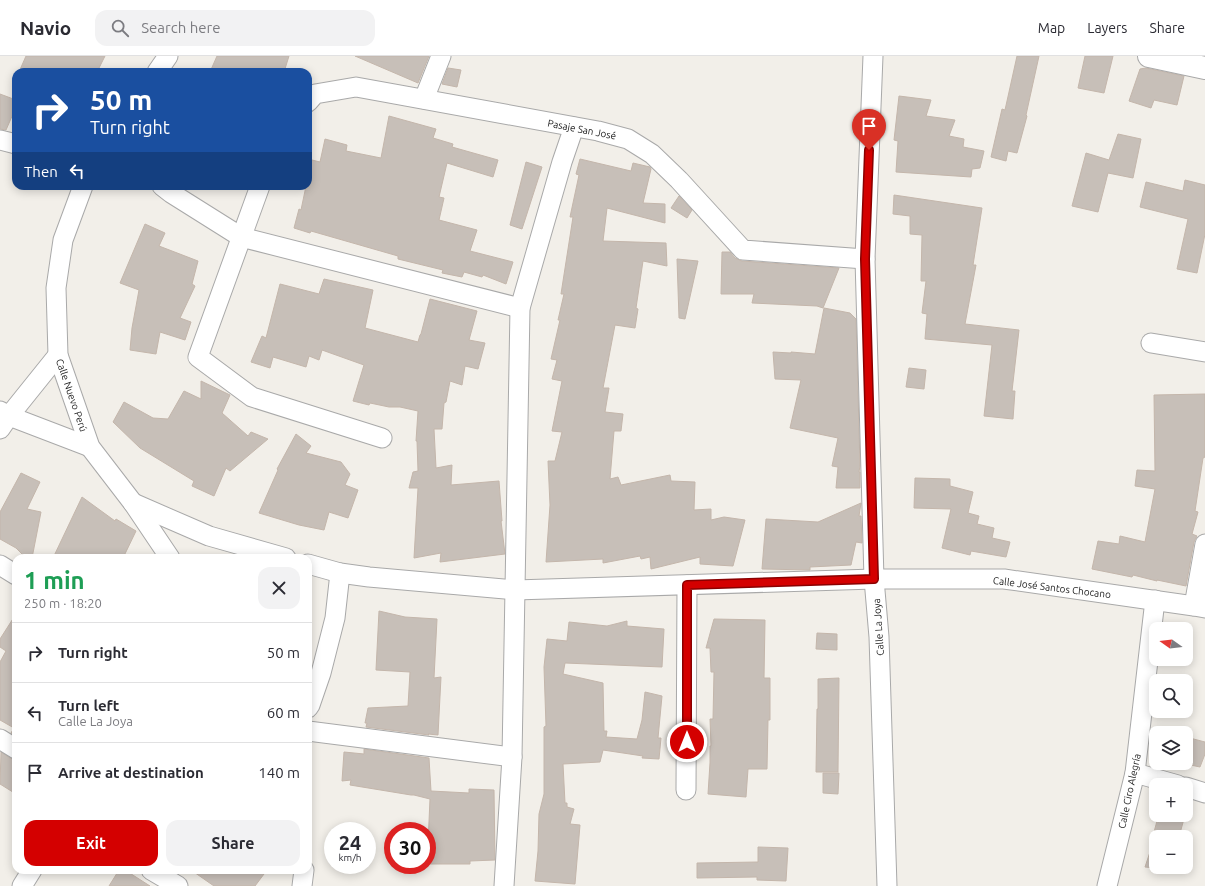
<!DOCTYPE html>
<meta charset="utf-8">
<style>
:root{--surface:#fff;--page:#f2f2f3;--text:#2b2b33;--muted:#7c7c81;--line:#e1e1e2;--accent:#d40000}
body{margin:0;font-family:Ubuntu,sans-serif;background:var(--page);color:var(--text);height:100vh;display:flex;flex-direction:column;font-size:15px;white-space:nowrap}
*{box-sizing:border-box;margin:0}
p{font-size:13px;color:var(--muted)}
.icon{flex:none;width:22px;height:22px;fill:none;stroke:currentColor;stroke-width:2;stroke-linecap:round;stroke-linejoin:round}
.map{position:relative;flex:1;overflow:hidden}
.side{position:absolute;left:12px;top:498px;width:300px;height:320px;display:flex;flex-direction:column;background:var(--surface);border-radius:12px;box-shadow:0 2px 10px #0003}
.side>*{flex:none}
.top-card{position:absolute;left:12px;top:12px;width:300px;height:122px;border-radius:12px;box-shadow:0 2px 10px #0003;background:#1a4fa0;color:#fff;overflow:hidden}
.needle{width:26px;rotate:284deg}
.controls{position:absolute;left:1149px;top:566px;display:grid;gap:8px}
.controls a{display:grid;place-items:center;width:44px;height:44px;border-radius:8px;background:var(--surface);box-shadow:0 2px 10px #0003;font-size:20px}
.speed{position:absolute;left:324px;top:766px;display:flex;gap:8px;font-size:20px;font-weight:700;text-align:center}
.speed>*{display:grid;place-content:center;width:52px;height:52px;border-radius:50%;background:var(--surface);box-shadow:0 2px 10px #0003;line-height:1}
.speed small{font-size:10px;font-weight:400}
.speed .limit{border:6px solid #d22;background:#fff;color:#111}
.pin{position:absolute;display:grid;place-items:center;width:34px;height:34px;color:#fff;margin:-41px -17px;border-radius:50% 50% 50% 0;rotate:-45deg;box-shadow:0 0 4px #0007}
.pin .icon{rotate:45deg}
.me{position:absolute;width:44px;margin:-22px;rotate:0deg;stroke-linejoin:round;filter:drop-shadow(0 0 3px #0008)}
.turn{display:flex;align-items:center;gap:14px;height:84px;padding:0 12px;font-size:18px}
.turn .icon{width:52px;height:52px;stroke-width:2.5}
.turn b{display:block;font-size:28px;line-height:34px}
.then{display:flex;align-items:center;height:38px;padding:0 12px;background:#0003;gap:8px;font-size:15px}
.round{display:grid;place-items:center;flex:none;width:42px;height:42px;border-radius:12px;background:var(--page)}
.headline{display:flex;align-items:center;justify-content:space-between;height:68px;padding:0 12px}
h1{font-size:24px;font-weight:600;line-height:30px;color:#1e9e55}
.primary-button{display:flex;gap:8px;margin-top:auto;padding:8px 12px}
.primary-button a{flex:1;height:46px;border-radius:12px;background:var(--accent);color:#fff;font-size:16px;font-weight:600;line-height:46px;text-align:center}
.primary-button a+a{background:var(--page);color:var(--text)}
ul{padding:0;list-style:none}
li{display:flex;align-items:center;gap:12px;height:60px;padding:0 12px;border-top:1px solid var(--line)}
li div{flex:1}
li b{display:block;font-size:15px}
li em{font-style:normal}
header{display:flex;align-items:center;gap:24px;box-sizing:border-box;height:56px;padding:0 20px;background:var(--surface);border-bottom:1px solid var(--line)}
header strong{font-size:19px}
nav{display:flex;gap:22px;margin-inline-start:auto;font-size:14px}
.search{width:280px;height:36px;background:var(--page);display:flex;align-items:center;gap:10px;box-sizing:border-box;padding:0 14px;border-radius:12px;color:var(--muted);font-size:15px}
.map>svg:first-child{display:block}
</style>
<header>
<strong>Navio</strong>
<div class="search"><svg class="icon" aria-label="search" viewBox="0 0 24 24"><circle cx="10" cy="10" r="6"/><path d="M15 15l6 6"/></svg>Search here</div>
<nav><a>Map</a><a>Layers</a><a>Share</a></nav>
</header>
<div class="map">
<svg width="1205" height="830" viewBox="0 0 1205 830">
<rect width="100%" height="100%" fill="#f2efe9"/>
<g fill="#c7bfb8" stroke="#c4b6ab">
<polygon points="26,0 105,0 97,16 19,16"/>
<polygon points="217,0 289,0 284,16 210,16"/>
<polygon points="355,0 429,0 418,27"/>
<polygon points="1017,0 1039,0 1026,59 1027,60 1017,97 1008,95 1006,105 991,101 1002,53 1005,54"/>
<polygon points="1085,0 1113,0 1104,37 1078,32"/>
<polygon points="448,12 461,14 457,31 442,28"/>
<polygon points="1146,12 1184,20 1177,49 1154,44 1151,52 1129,45 1140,13"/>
<polygon points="0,38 16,44 16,51 6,74 0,73"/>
<polygon points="899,40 931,44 926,60 955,64 949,80 964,83 963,91 984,95 980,112 972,113 971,121 896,116 898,85 894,84"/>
<polygon points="389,60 436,73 433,82 453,88 452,91 498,104 493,121 447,107 439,141 444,142 439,164 477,174 470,195 513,206 506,228 483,219 482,221 464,216 462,221 442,217 443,214 398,203 398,200 311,175 310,177 294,172 299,153 301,154 306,130 308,130 308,122 312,104 320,106 325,83 347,89 346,95 381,102"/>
<polygon points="1118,78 1141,83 1133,122 1108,117 1098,156 1072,150 1086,97 1109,104"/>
<polygon points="580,103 631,115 633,107 650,111 651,113 643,147 665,148 665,167 607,152 603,185 666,187 667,210 643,205 636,252 638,253 635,272 615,269 603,332 609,332 605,356 623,358 621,375 614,375 610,423 618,421 621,429 670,419 671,425 695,426 694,454 711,453 711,464 724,461 745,464 733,510 700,508 700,501 651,513 650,501 641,503 640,500 603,507 603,503 546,506 550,449 548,405 555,405 562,376 552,375 562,325 552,323 557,304 551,303 560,264 558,264 564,238 561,238 573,161 570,161 579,119 576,118"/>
<polygon points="526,106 542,111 522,173 510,169"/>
<polygon points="1185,124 1205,129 1205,178 1197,217 1177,213 1188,163 1140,151 1146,126 1183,135"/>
<polygon points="894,139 982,152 973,209 976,209 965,268 1019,274 1012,335 1015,335 1013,363 984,360 992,289 925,283 927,258 922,257 926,225 921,225 922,179 910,178 910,160 893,158"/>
<polygon points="679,140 692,154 687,162 671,152"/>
<polygon points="145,168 165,177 159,190 198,205 192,228 195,230 180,262 191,266 185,284 160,276 156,298 130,294 132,272 139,234 120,227"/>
<polygon points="722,196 730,196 735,202 742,205 839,212 823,252 817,250 752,247 754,238 721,238"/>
<polygon points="677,203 698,205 685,263 679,262"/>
<polygon points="324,223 373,234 365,272 418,286 420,279 421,278 430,243 477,255 469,284 485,287 478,313 465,310 462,329 450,325 446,346 444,347 442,373 434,373 436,412 452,409 451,429 499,425 502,465 501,465 505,498 440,506 441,497 414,502 418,432 409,432 413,416 418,415 417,385 416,385 418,355 400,351 389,351 370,347 369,349 353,345 364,309 322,294 319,304 309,300 306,311 273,301 270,312 251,306 262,280 266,282 280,228 319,238"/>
<polygon points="824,252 850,257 856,263 860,410 859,416 860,416 860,432 836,432 838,411 832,410 838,382 790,372 801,324 775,323 773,296 791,297 791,296 815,298"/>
<polygon points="909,312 926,314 924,333 906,331"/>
<polygon points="201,325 230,339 222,357 248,380 251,376 268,383 230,415 226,412 214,440 192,430 194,425 140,392 113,366 124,346 153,362 168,363 184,335 201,343"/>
<polygon points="1205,338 1205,401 1203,402 1195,455 1198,456 1192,478 1197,480 1194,486 1186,530 1157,524 1157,525 1133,519 1132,521 1092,513 1098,485 1119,488 1120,480 1145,486 1155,433 1135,430 1137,414 1155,415 1154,339"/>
<polygon points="296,378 311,390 306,397 341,406 350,418 345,429 358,434 348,462 329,456 324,474 299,469 259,457 278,414 277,413"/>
<polygon points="21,417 40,426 27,453 41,456 32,502 26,502 16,492 0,483 0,456"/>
<polygon points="915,422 950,423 950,430 973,436 968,457 979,460 977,468 994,472 992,482 1010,486 1006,501 971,495 970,499 942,492 951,453 914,452"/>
<polygon points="82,441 115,465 116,463 136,475 123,502 53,502"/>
<polygon points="861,447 859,460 861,460 862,487 856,486 851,509 810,511 810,514 762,513 766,463 818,466"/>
<polygon points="379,555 405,561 437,563 434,622 441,621 438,679 428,678 429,679 366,671 367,667 365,667 368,652 408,650 410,616 376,614"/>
<polygon points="16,558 16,680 11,677 14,672 0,664 0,606 6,595 0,591 0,583"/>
<polygon points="714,563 765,564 764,622 770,622 770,664 768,664 767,713 748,713 746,741 708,738 710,707 710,690 711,690 710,663 713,663 714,616 711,616 710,592 706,592"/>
<polygon points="627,565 627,570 664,573 662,611 565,607 563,618 603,627 604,675 607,675 606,681 637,683 642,664 645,636 662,640 658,682 661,682 659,703 642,702 643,700 603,694 600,706 563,708 565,747 567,747 567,751 574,753 570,768 580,769 575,828 535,825 538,795 539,758 544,738 544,671 546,670 544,611 547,583 567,585 569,566 607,570"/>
<polygon points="817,577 837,578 837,594 816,593"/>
<polygon points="839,622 838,716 816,716 817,653 818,653 818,623"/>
<polygon points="1186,681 1205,686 1205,698 1200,711 1186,708"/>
<polygon points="364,693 429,702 431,735 469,737 469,733 494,734 495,804 470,805 470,808 427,808 427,788 428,788 430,743 414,739 411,739 350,729 351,724 342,725 344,696 364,698"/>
<polygon points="1,696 10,702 16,704 16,738 0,728"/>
<polygon points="823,717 839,717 838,738 823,737"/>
<polygon points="1163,759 1185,759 1179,781 1156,781 1156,811 1167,811 1166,813 1145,811 1153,787 1151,787 1157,765 1159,766"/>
<polygon points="758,791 788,792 786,825 757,824 757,821 697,822 697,807 758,806"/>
<polygon points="119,814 125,814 150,830 109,830"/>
<polygon points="191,814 267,814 255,830 214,830"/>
</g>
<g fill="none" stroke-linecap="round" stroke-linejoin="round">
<g stroke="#a9a9a9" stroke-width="21">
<g id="minor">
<polyline points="873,0 865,203 874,523 879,581 887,830"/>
<polyline points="157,16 168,0"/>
<polyline points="424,43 441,0"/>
<polyline points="308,46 315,38 356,31 598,75 628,83 652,98 679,124 743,194 865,203"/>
<polyline points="0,84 16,88"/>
<polyline points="83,130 63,184 56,232 58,299 90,391 133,447 170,502"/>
<polyline points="162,130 171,137 241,181 520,252"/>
<polyline points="260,130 198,301 252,341 382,382"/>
<polyline points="1151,287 1205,296"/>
<polyline points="0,355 9,360 58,299"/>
<polyline points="0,373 9,360 90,391"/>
<polyline points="133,447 209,480 286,502"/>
<polyline points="308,508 340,517 369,521 515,534 874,523 1004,523 1194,550 1205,552"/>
<polyline points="0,509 16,519"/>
<polyline points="1194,550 1205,488"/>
<polyline points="308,652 310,649 321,617 335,562 340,517"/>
<polyline points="308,675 512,701"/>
<polyline points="0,683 16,693"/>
<polyline points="1135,717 1178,729"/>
<polyline points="1186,731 1205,737"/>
<polyline points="686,734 687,529"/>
<polyline points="151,814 178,830"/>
<polyline points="22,830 32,814"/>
<polyline points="302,830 304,814"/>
<polyline points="504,830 512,701 520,252 562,106 574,71"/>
<polyline points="1107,830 1135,717 1155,544"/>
</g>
</g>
<g stroke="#a9a9a9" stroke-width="24">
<polyline id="tertiary" points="1149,0 1205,12"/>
</g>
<use href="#minor" stroke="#fff" stroke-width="19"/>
<use href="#tertiary" stroke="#fff" stroke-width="22"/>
</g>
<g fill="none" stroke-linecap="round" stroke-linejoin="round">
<g stroke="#8a0000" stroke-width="10">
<polyline id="route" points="687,686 687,529 874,523 865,203 869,94"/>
</g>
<use href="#route" stroke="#d40000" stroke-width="7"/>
</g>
<g text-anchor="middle" stroke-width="3.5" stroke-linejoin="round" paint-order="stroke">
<g font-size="10" fill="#222" stroke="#fff">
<text transform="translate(582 73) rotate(11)" y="4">Pasaje San José</text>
<text transform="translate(72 339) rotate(71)" y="4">Calle Nuevo Perú</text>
<text transform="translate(1052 531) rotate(7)" y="4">Calle José Santos Chocano</text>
<text transform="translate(878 571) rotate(-94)" y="4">Calle La Joya</text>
<text transform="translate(1129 735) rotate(-78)" y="4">Calle Ciro Alegría</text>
</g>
</g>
</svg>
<div class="controls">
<a><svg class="needle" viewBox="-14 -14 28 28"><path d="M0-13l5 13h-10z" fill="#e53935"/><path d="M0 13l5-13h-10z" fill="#7c7c81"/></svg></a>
<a><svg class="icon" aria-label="search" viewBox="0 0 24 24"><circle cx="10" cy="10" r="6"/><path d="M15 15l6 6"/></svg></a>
<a><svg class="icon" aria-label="layers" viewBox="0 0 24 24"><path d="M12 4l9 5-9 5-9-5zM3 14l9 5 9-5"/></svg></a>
<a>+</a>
<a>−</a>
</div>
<div class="speed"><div>24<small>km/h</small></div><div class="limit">30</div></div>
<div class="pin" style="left:869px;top:94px;background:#d93025"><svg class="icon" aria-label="arrive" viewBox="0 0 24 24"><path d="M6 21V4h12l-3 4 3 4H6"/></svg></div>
<svg class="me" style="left:687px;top:686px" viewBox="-20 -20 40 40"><circle r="17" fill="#d40000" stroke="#fff" stroke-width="3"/><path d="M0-11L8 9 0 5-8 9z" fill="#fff"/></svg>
<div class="top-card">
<div class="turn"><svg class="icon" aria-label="right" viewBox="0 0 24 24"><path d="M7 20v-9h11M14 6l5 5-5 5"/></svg><div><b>50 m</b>Turn right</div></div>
<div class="then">Then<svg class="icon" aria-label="left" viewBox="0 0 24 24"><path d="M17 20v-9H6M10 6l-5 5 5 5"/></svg></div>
</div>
<section class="side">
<div class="headline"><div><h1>1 min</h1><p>250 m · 18:20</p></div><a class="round"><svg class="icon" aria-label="close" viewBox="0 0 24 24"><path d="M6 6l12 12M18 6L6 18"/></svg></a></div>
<ul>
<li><svg class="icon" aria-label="right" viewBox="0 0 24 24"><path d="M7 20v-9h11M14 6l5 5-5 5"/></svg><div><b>Turn right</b></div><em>50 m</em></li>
<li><svg class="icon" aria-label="left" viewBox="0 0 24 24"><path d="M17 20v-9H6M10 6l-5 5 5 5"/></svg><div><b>Turn left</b><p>Calle La Joya</p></div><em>60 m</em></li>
<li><svg class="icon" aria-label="arrive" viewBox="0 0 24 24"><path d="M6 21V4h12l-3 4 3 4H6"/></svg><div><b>Arrive at destination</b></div><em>140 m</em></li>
</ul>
<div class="primary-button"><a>Exit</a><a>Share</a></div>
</section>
</div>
